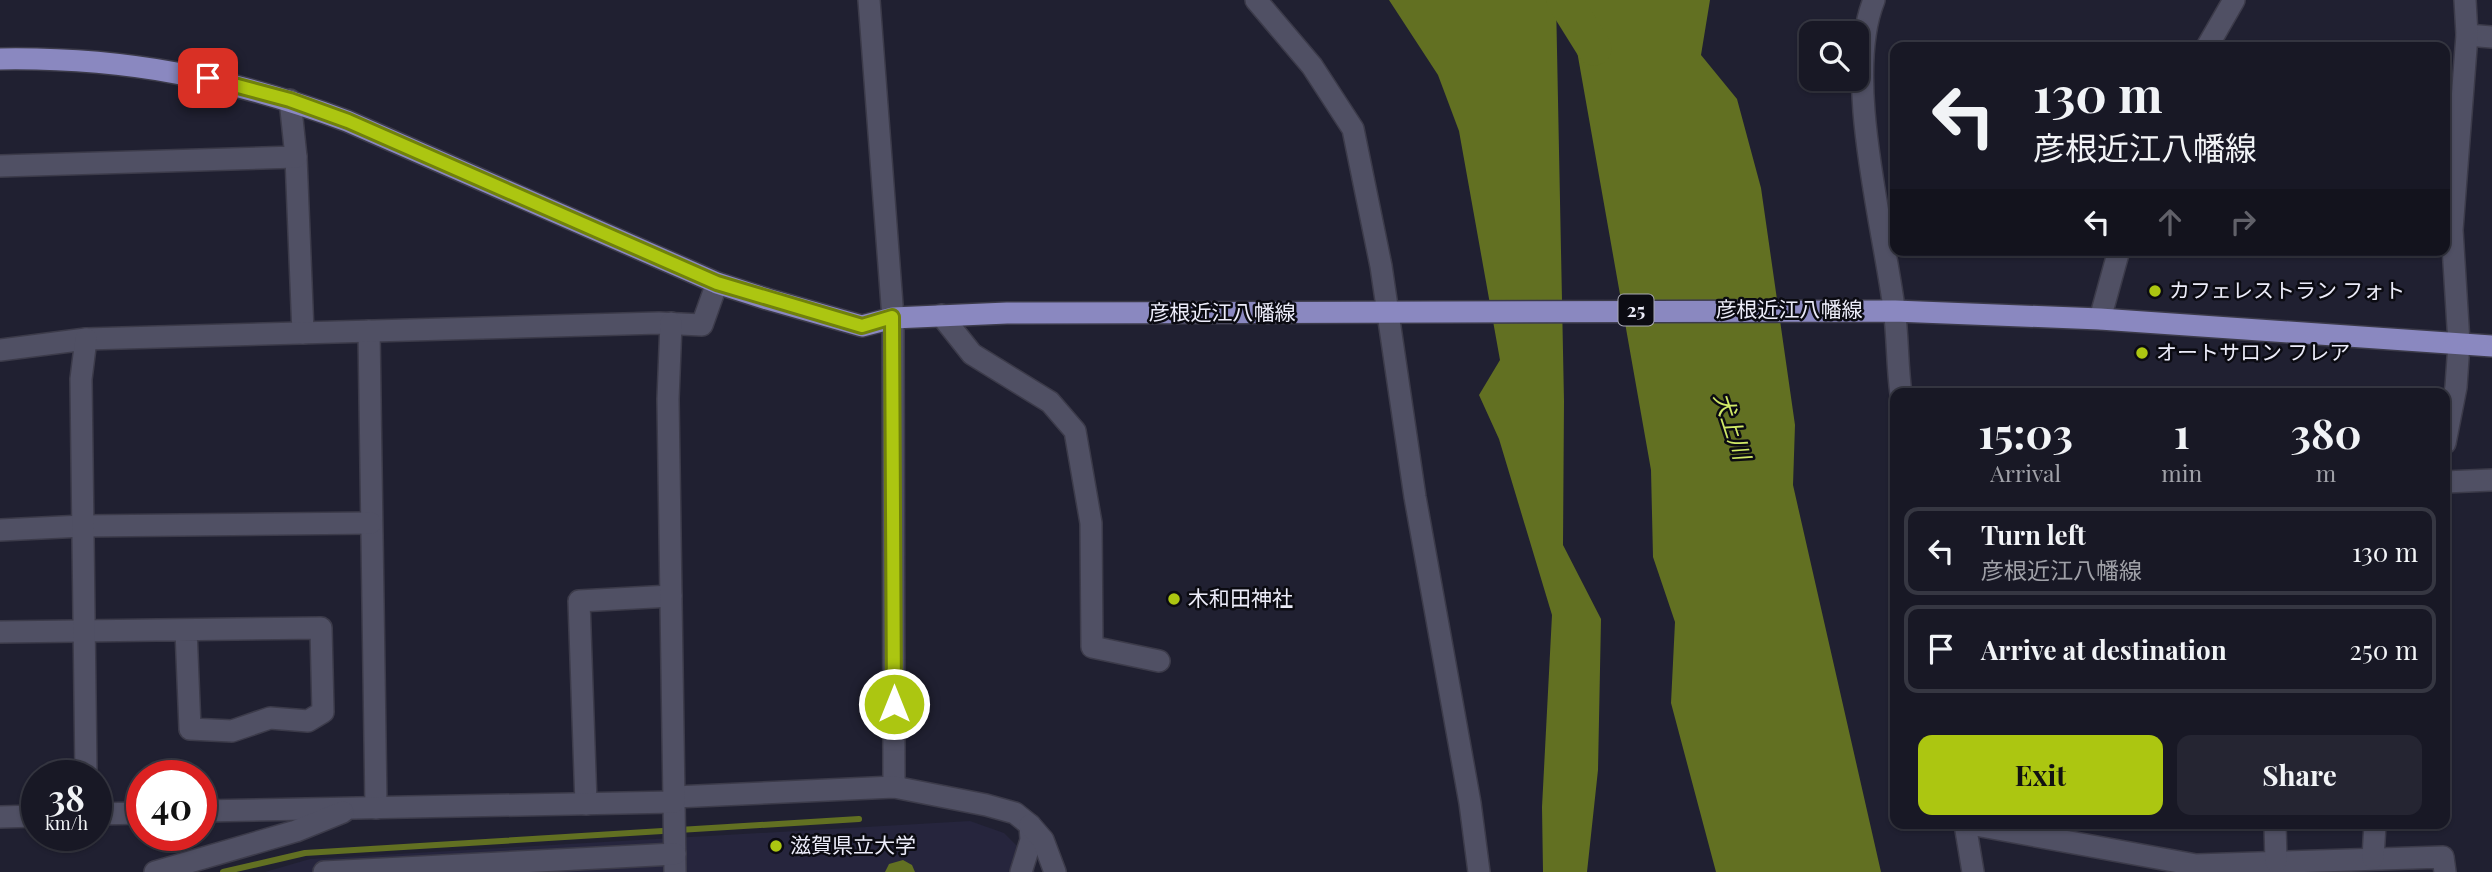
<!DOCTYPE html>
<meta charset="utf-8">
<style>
:root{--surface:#181825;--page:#252532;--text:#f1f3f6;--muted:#9fa0a7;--line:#363742;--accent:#acc611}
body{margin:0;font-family:"Playfair Display","Noto Sans JP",serif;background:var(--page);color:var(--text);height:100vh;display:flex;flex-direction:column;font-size:26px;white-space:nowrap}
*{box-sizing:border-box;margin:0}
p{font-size:23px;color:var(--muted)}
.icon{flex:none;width:38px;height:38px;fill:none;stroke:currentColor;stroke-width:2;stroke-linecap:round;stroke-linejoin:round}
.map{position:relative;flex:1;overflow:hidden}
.panel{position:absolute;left:1890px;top:388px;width:560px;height:441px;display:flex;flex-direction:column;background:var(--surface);border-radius:14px;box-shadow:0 2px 5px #0004,0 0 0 2px var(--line)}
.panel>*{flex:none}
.hud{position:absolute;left:1890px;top:42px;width:560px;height:214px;border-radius:14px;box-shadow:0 2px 5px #0004,0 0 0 2px var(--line);background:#181825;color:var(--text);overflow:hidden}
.controls{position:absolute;left:1799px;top:21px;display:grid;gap:14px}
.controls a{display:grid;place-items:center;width:70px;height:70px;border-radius:14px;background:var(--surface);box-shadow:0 2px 5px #0004,0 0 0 2px var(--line);font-size:35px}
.speed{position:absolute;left:21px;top:760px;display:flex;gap:14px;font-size:35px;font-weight:700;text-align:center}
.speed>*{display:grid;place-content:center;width:91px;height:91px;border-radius:50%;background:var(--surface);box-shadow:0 2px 5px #0004,0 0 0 2px var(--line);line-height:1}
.speed small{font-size:18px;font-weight:400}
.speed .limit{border:10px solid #d22;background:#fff;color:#111}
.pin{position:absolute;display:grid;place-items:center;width:60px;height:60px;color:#fff;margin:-30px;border-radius:14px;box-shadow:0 4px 10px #0006}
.me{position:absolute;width:77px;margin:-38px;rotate:0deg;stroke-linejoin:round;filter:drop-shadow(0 0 5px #0008)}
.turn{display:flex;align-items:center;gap:24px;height:147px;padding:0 28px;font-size:32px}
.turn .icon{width:91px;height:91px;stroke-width:2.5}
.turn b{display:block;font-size:49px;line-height:60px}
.lanes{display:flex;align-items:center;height:66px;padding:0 28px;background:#0003;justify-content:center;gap:35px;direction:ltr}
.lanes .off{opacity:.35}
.eta{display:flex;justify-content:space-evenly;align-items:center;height:119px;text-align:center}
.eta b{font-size:42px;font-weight:700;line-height:49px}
.button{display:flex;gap:14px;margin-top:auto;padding:14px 28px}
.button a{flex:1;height:80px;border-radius:14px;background:var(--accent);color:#111;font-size:28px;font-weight:700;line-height:80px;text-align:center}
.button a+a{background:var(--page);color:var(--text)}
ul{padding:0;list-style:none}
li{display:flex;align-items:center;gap:21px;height:88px;margin:0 14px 10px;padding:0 14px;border:4px solid var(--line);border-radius:14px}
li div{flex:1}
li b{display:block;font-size:26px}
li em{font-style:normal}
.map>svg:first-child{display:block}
</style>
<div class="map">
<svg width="2492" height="872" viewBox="0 0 2492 872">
<rect width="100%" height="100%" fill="#202031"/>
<polygon fill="#26253d" points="970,821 1004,833 1032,861 1035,872 265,872 310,859"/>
<g fill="#627022">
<polygon points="1389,0 1556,0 1564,401 1563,545 1601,619 1598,770 1587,872 1543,872 1542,807 1552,615 1499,439 1479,395 1500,360 1459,131 1438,75"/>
<polygon points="1568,0 1710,0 1701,55 1737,99 1761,188 1795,425 1793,485 1881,872 1716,872 1671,703 1675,622 1653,557 1651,470"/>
<polygon points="903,860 912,865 915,872 885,872 889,864"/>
</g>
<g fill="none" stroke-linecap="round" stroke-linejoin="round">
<polyline stroke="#627022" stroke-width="6" points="223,872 305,853 859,819"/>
<polyline stroke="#627022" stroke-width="35" points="1564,0 1594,48"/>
<g stroke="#3c3b4a" stroke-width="24">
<g id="minor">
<polyline points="869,0 893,318 894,787"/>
<polyline points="1256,0 1312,66 1353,129 1381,266 1415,497 1470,803 1479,872"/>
<path d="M1874,0C1843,77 1883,224 1894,308C1898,336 1897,366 1901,394"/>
<polyline points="2467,35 2492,37"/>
<polyline points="2207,47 2234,0"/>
<polyline points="296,157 303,333"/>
<polyline points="0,166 296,157 290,100"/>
<polyline points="941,315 972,354 1050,402 1075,431 1091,523 1092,647 1159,661"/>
<polyline points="2100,319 2119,250"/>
<polyline points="369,331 376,808"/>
<polyline points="0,350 86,339 659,323 702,325 717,283"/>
<polyline points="2445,443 2456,387 2459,343 2452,230 2467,35 2465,0"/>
<polyline points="2445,482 2492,480"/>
<polyline points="0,530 83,526 371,523"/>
<polyline points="0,632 321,628 323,712 308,721 270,718 232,731 190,729 186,630"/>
<polyline points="86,775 81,379 86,339"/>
<polyline points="675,797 894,787 986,805 1015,813 1030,825 1031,840 1021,872"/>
<polyline points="674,802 675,872"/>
<polyline points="586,804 579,601 671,596"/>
<polyline points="201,811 674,802 668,399 671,323"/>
<polyline points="96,814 142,813"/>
<polyline points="0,817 37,816"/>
<polyline points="1965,824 1973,872"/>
<polyline points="1970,824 2196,865 2443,857 2445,872"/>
<polyline points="2275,824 2276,862"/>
<polyline points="1030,825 1043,840 1055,872"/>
<polyline points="2373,858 2375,824"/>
<polyline points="155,872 296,831 343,812"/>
<polyline points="324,872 675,854"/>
</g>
</g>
<g stroke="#3c3b4a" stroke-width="24">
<path id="major" d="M0,59C124,57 231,78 347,121L717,283L767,299L862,326L893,318L1007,313L1895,311L2100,319L2492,346"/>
</g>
<use href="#minor" stroke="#505064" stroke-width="21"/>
<use href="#major" stroke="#8a88c0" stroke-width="21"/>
</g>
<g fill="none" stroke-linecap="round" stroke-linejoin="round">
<g stroke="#70810b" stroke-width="18">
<polyline id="route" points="208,78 290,100 348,121 717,283 862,326 892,317 894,704"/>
</g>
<use href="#route" stroke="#acc611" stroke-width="12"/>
</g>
<g fill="#acc611" stroke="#0b0b12" stroke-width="2.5">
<circle cx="2155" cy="291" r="7"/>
<circle cx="2142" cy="353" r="7"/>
<circle cx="1174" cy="599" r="7"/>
<circle cx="776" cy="846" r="7"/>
</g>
<g text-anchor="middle" stroke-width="5" stroke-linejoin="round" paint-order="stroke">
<rect fill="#0b0b12" stroke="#a8a8b4" stroke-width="2" x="1618.5" y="294.5" width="35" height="31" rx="5"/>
<g font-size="19" font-weight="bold" fill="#ececf9">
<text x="1636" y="317">25</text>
</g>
<g font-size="21" fill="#ececf9" stroke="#0b0b12" text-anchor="start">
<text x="2169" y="298">カフェレストラン フォト</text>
<text x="2156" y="360">オートサロン フレア</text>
<text x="1188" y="606">木和田神社</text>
<text x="790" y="853">滋賀県立大学</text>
</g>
<g font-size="21" fill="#ececf9" stroke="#0b0b12">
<text x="1789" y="317">彦根近江八幡線</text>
<text x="1222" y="320">彦根近江八幡線</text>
</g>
<g font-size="23" font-style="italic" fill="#d1ea67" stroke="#0b0b12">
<text transform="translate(1732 426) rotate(72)" y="8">犬上川</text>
</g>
</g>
</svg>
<div class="controls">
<a><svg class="icon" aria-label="search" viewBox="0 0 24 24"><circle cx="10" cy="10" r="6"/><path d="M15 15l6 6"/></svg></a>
</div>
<div class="speed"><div>38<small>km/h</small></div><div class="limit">40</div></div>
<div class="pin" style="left:208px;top:78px;background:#d93025"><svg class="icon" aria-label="arrive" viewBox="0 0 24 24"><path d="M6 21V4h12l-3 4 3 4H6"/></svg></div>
<svg class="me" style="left:894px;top:704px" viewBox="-20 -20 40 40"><circle r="17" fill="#acc611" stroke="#fff" stroke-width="3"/><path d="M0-11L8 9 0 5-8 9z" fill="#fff"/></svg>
<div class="hud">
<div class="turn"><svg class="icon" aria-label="left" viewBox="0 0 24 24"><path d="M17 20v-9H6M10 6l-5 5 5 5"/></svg><div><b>130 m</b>彦根近江八幡線</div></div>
<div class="lanes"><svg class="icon" aria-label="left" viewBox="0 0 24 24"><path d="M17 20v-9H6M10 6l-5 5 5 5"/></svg><svg class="icon off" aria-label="ahead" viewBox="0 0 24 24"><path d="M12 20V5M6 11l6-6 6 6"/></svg><svg class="icon off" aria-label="right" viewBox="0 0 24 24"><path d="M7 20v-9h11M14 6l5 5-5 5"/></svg></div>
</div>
<section class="panel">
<div class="eta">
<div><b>15:03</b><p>Arrival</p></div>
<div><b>1</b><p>min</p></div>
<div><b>380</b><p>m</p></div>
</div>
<ul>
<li><svg class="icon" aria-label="left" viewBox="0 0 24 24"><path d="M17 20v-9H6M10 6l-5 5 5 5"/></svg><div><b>Turn left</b><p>彦根近江八幡線</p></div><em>130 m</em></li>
<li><svg class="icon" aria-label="arrive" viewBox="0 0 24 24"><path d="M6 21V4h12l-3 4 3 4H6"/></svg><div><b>Arrive at destination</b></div><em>250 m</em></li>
</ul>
<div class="button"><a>Exit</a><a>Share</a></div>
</section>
</div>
